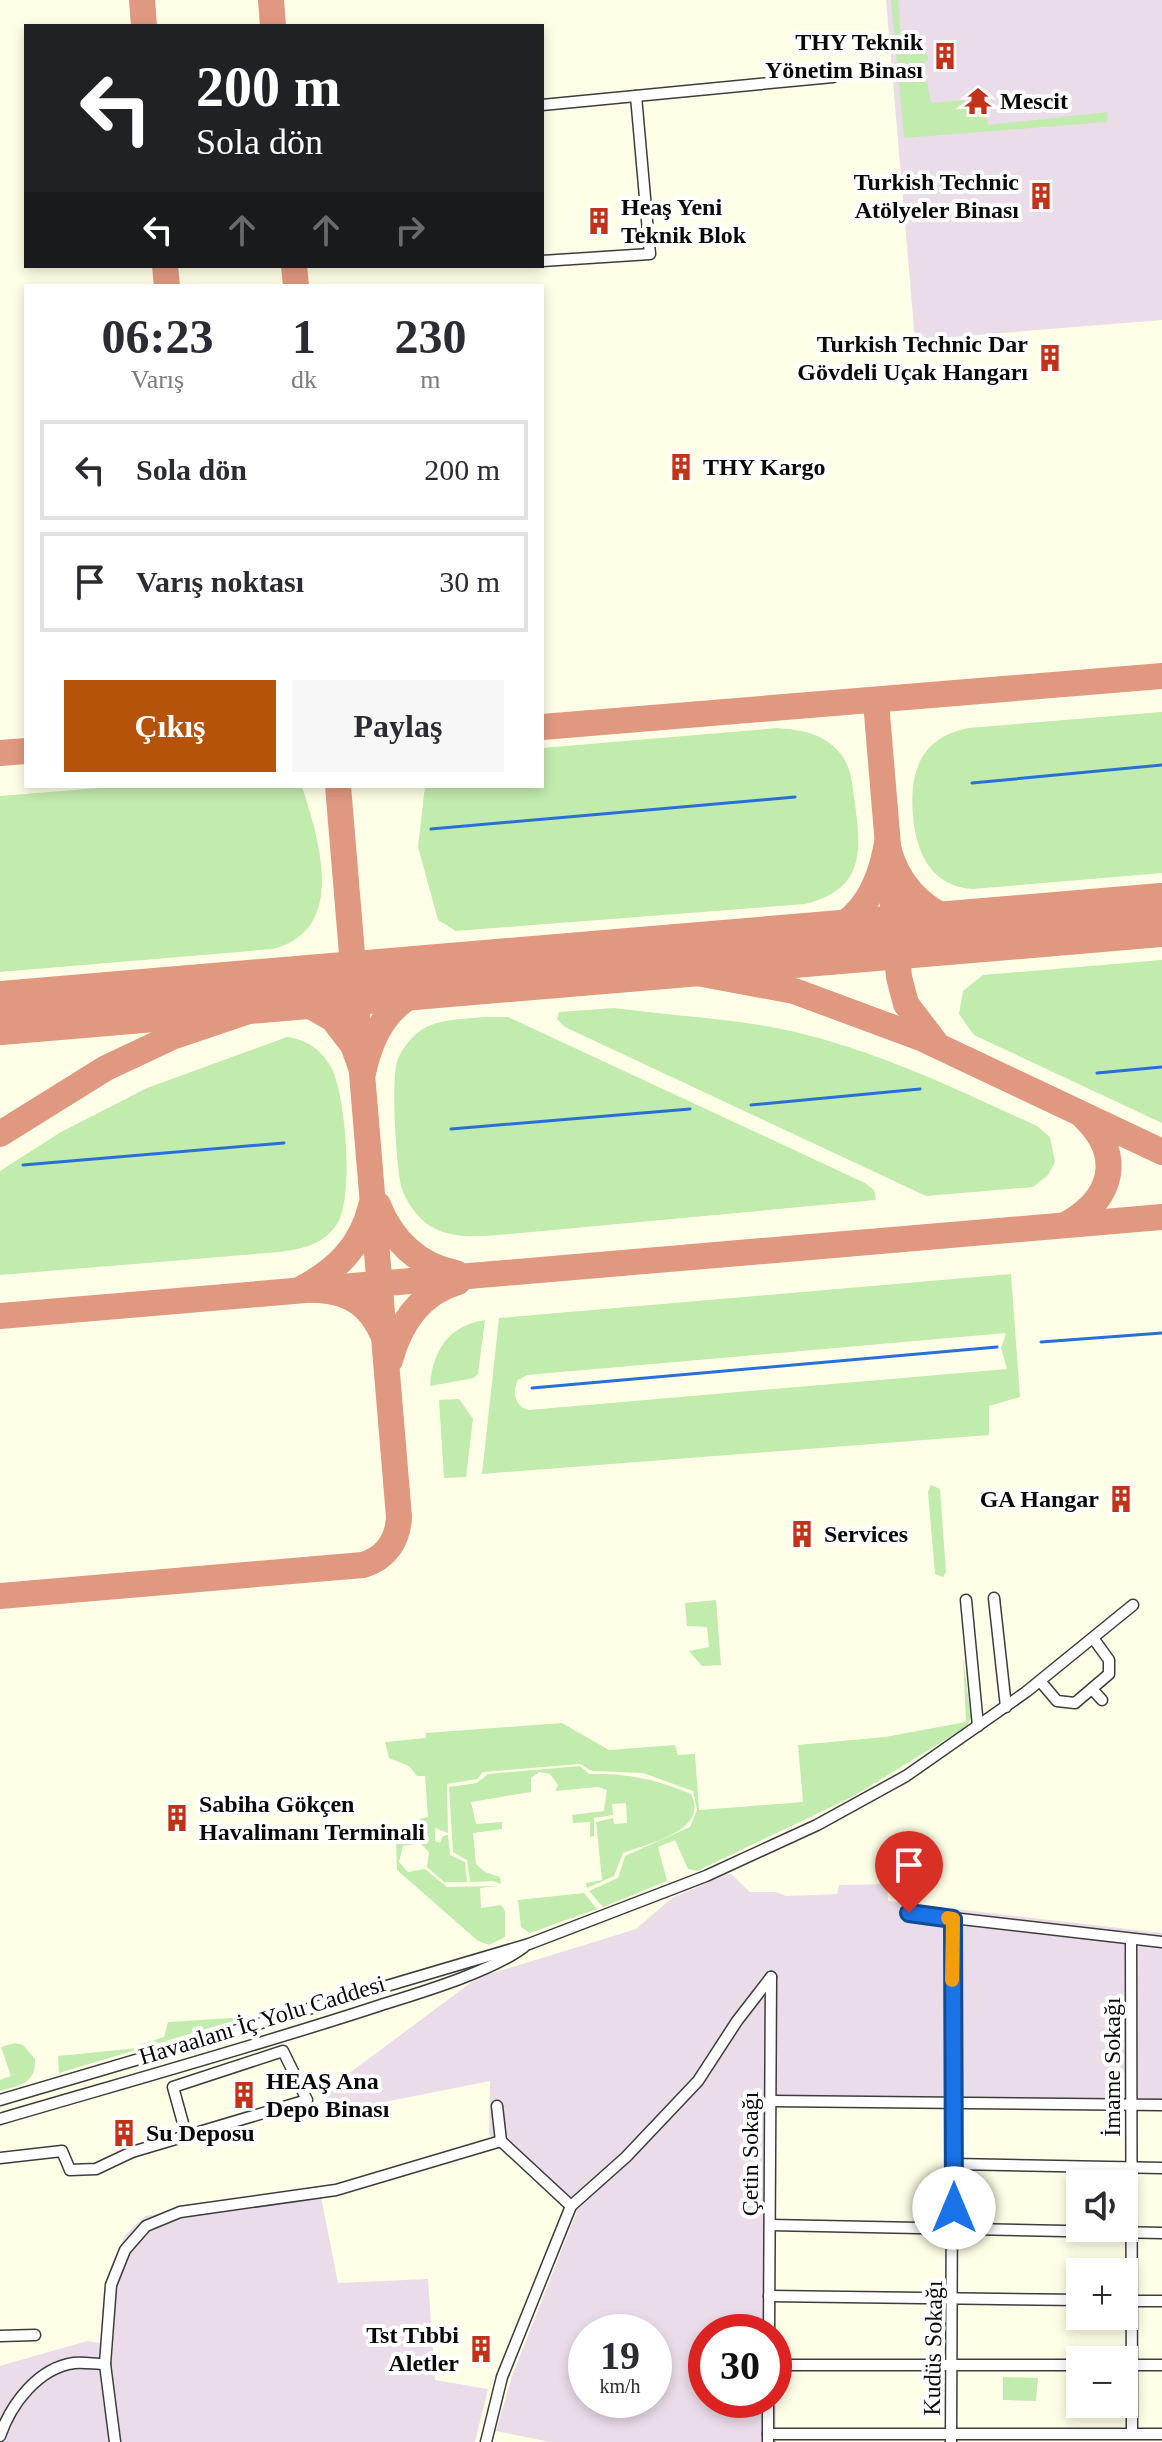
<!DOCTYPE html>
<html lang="tr">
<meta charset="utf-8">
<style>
:root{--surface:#fff;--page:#f7f7f7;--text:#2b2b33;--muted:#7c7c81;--line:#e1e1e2;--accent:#b45309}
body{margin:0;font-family:"Times New Roman",serif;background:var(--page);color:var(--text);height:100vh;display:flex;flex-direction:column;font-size:30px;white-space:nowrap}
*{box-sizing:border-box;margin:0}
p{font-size:26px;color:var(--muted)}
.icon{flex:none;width:44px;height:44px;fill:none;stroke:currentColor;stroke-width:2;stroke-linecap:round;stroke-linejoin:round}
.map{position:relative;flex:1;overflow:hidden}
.details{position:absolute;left:24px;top:284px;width:520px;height:504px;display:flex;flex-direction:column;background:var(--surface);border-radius:0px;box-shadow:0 4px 12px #0003}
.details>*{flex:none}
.banner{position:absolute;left:24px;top:24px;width:520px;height:244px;border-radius:0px;box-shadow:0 4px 12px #0003;background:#202124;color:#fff;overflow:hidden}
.fabs{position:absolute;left:1066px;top:2170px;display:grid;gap:16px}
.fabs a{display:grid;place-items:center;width:72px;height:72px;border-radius:0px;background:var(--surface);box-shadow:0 4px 12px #0003;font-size:40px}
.speed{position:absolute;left:568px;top:2314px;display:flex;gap:16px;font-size:40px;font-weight:700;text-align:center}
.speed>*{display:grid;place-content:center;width:104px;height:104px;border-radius:50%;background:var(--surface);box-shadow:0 4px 12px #0003;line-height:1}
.speed small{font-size:20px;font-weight:400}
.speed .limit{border:12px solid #d22;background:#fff;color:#111}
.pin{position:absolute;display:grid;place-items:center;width:68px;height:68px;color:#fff;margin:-82px -34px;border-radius:50% 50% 50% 0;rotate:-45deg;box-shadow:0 0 8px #0007}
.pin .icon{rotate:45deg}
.me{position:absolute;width:88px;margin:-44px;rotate:0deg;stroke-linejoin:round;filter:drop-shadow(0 0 6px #0008)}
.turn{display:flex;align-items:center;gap:28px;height:168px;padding:0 40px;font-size:36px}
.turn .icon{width:104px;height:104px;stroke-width:2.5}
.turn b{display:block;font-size:56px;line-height:68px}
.lanes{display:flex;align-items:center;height:76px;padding:0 40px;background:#0003;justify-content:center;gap:40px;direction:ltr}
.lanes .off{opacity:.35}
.eta{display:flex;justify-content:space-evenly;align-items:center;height:136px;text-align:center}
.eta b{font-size:48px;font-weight:700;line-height:56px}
.button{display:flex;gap:16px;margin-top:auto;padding:16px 40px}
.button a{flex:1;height:92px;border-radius:0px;background:var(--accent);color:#fff;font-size:32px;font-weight:700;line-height:92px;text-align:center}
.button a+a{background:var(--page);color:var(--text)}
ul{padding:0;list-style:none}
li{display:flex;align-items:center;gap:24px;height:100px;margin:0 16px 12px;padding:0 24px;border:4px solid var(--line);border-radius:0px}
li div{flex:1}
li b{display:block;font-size:30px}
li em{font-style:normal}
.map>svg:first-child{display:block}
</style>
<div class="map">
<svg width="1162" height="2442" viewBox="0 0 1162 2442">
<rect width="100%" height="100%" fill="#ffffe7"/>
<g fill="#eadce9" fill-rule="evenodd">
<polygon points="886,0 1162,0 1162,320 915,340"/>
<path d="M730,1873L750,1892H776L786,1896L837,1894L839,1885L887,1884L888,1901L1162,1933V2108L774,2105L776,2442H550L496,2431L512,2376L577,2211L489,2135L490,2081L329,2113L324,2092L477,1978L636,1929L672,1898ZM586,2332H654V2400H586ZM706,2332H774V2400H706Z"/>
<polygon points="319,2187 338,2283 428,2279 435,2380 488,2389 475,2442 0,2442 0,2366 87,2341 100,2343 104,2294 125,2235 145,2216"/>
</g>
<g fill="#c2ecae" fill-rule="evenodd">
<polygon points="891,0 898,0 902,51 926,48 928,60 924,61 931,103 964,100 968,112 986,110 988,125 1107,112 1107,122 904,138"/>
<path d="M1162,712V873L973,889C931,887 916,852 913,816C909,771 921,737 969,728Z"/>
<path d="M778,728C801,730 823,733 839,752C852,766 852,785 855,804C862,853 863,890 805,904L456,931L438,920L418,847L425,786H542V748Z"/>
<path d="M123,786H302C318,838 349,929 273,949L0,972V796Z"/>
<polygon points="1162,960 1162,1123 974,1035 959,1014 963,991 983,975"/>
<path d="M614,1008C673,1016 732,1018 791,1031C878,1051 956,1089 1037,1126L1050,1137L1055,1162L1048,1175L1033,1187L926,1196L565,1027L557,1019L559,1012Z"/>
<path d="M483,1017H508L865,1183L874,1190L876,1200L510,1234C482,1236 451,1241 427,1224C416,1215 407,1203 402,1189C396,1170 391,1080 397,1062C400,1052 407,1043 414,1036C432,1018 459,1020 483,1017Z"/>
<path d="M287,1037C306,1039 322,1050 331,1067C346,1094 354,1198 337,1224C323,1245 302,1249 279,1252L0,1275V1171L61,1132L147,1088Z"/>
<path d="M1011,1274L1020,1397L989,1406V1435L482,1474L499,1318ZM1006,1333L1001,1348L1007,1369L529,1410C514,1406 512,1392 518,1380L527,1375Z"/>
<path d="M485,1320L478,1374L474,1378L430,1386C432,1351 449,1325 485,1320Z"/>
<polygon points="459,1399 473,1419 466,1477 444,1478 439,1400"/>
<polygon points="931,1485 940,1489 946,1572 943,1577 935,1574 928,1492"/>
<polygon points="716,1600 721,1665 702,1666 689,1651 709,1647 707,1627 687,1626 685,1603"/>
<polygon points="963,1657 971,1718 966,1727 852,1797 697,1871 688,1869 675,1840 658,1847 667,1881 603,1907 589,1891 618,1878 625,1856 690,1827 697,1810 693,1791 643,1773 592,1771 580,1764 483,1772 477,1779 447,1784 448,1833 435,1828 435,1841 440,1843 443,1836 448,1835 450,1855 465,1862 467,1882 444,1882 427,1867 429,1852 420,1843 403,1846 399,1862 408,1872 425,1869 447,1887 497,1886 480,1888 481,1908 501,1905 505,1911 505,1937 489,1945 478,1941 397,1870 396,1842 412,1836 420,1819 428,1817 425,1776 417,1776 409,1766 389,1758 385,1742 426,1738 426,1733 562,1723 609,1750 675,1745 678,1755 695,1754 699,1810 803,1802 798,1745 885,1737 966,1722"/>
<path d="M580,1766L589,1774C628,1773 655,1779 691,1794C710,1831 647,1844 623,1853L614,1876L587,1888L586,1883L602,1880L596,1822L613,1818L614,1824L627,1823L626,1803L612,1804L613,1815L594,1818V1836L590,1837V1822L573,1823L572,1815L604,1811L607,1790L598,1787L555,1791L558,1785L550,1774L539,1772L531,1778V1792L471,1802L476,1824L502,1822V1829L473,1833L476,1864L485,1872L500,1877L501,1884L493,1881L470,1882L467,1860L453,1852L449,1787L477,1783L488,1774Z"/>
<polygon points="584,1893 597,1909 530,1933 521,1927 518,1900"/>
<polygon points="246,2017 59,2073 58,2056 139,2048 139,2045 164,2037 168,2022"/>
<path d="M15,2043L23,2045L35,2059C36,2084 20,2085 0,2091V2080L11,2076L1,2047Z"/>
<polygon points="1003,2377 1038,2378 1036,2401 1003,2400"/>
</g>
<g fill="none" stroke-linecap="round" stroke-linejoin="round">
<g stroke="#2870d8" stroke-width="3">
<polyline points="972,783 1162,765"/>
<polyline points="431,829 795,797"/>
<polyline points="1097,1073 1162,1067"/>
<polyline points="751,1105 920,1089"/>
<polyline points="451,1129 690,1109"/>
<polyline points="23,1165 284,1143"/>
<polyline points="1041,1342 1162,1333"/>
<polyline points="532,1388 997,1347"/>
</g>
<g stroke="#e19880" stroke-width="26">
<polyline points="142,0 144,26"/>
<polyline points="271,0 273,26"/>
<polyline points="165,266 167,286"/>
<polyline points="294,266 296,286"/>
<polyline points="876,702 899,977 906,1004 935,1042"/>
<polyline points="542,727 1162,676"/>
<polyline points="0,753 26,751"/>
<path d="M711,952C800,943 868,950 887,843C899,897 942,928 997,927"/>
<polyline points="897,956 909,942 933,933"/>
<polyline points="587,963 676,969 794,991 921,1038 1162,1152"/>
<path d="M288,993L333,1019L353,1045L363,1073C375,1017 397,999 448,974"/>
<polyline points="0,1134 106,1068 172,1037 326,985"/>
<path d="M378,1205C392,1240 418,1266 456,1273"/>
<path d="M371,1206C361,1247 336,1271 299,1290C337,1288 366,1296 382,1333"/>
<path d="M1067,1224C1113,1198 1124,1156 1084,1117"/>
<polyline points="0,1316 1162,1217"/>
<path d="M390,1360C400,1323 420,1293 458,1282"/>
<path d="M0,1596L363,1565C386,1558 398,1540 399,1517L338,786"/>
</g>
<polyline stroke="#e19880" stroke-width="64" points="0,1013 1162,915"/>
<g stroke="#3d3d3d" stroke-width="13">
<g id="street">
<polyline points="542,105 833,77"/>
<polyline points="542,261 650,254 636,96"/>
<polyline points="994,1598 1006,1707"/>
<polyline points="966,1600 978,1726"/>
<polyline points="1040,1681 1057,1701 1075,1703 1109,1674 1109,1660 1093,1638"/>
<polyline points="1092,1689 1102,1700"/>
<polyline points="909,1913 1162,1942"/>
<polyline points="1131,1940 1132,2433"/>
<polyline points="0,2100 529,1944 706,1876 817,1825 906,1776 1026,1692 1133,1605"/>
<polyline points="771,2101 1162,2105"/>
<polyline points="497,2106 501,2141 571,2206"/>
<path d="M0,2119C126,2082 253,2047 378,2006C419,1993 491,1972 524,1947"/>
<polyline points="0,2158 62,2151 70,2170 96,2169 132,2152 307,2100 283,2051 173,2087 186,2134"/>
<polyline points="954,2164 1162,2168"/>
<polyline points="770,2225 1162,2233"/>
<polyline points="769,2296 1080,2300"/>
<polyline points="1124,2301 1162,2301"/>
<polyline points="769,2332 771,1977"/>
<polyline points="0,2336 35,2335"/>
<polyline points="774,2365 1080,2365"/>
<polyline points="1124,2365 1162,2365"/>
<polyline points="768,2400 768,2442"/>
<polyline points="768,2434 1162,2434"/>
<path d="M0,2436C11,2404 38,2368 74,2363C84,2362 95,2364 105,2364"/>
<polyline points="115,2442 105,2364 111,2285 125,2250 146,2226 180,2212 336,2190 501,2141"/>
<polyline points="486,2442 502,2377 571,2206 626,2157 698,2081 737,2021 771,1977"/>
<polyline points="951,2442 953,1919"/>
</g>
</g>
<use href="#street" stroke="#fff" stroke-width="10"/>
</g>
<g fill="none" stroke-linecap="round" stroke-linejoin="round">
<g stroke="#114b97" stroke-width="20">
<polyline id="route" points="909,1913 953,1919 954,2208"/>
</g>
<use href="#route" stroke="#1a73e8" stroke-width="14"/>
<polyline stroke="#f59e0b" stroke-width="14" points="948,1918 953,1919 952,1980"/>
</g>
<defs>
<g id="building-bare" transform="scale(2.16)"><path d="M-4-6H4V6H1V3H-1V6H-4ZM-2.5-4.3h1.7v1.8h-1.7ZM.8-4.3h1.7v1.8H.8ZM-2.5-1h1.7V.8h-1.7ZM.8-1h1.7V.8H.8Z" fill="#c33119" stroke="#fff" stroke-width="2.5" paint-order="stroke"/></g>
<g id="temple-bare" transform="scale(2.16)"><path d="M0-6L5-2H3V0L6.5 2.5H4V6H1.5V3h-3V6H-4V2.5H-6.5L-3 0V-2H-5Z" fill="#c33119" stroke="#fff" stroke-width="2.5" paint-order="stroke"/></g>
</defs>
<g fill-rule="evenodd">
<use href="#building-bare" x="945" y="56"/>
<use href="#temple-bare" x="978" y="101"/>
<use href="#building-bare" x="1041" y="196"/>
<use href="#building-bare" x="599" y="221"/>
<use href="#building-bare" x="1050" y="358"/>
<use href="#building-bare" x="681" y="467"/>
<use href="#building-bare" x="1121" y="1499"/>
<use href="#building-bare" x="802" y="1534"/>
<use href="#building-bare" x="177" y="1818"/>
<use href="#building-bare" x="244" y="2095"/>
<use href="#building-bare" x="124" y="2133"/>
<use href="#building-bare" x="481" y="2349"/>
</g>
<g text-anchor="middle" stroke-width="8" stroke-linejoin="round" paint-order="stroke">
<g font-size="24" font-weight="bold" fill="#0a0a0a" stroke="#fff" text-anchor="start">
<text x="923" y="50" text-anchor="end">THY Teknik<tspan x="923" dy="28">Yönetim Binası</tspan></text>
<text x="1000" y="109">Mescit</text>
<text x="1019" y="190" text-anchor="end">Turkish Technic<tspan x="1019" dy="28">Atölyeler Binası</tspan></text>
<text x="621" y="215">Heaş Yeni<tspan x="621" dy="28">Teknik Blok</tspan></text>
<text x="1028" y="352" text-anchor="end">Turkish Technic Dar<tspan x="1028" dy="28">Gövdeli Uçak Hangarı</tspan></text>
<text x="703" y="475">THY Kargo</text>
<text x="1099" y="1507" text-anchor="end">GA Hangar</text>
<text x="824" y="1542">Services</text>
<text x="199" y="1812">Sabiha Gökçen<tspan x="199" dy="28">Havalimanı Terminali</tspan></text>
<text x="266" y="2089">HEAŞ Ana<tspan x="266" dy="28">Depo Binası</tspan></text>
<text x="146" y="2141">Su Deposu</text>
<text x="459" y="2343" text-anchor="end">Tst Tıbbi<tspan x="459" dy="28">Aletler</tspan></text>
</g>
<g font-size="24" fill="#0a0a0a" stroke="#fff">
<text transform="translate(262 2020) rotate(-17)" y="8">Havaalanı İç Yolu Caddesi</text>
<text transform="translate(1112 2067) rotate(-90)" y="8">İmame Sokağı</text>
<text transform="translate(750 2154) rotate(-90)" y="8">Çetin Sokağı</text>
<text transform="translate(933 2348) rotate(-89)" y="8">Kudüs Sokağı</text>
</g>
</g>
</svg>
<div class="fabs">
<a><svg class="icon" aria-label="sound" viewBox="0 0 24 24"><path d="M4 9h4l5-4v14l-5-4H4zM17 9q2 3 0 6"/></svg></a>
<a>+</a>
<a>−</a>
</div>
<div class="speed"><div>19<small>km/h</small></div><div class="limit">30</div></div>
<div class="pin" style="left:909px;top:1913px;background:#d93025"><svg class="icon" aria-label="arrive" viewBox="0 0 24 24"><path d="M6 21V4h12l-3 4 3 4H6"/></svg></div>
<svg class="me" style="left:954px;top:2208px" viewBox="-20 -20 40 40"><circle r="19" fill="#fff"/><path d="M0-13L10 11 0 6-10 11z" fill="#1a73e8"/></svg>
<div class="banner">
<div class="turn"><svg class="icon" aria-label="left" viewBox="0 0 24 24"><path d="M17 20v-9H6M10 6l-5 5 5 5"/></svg><div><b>200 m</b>Sola dön</div></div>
<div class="lanes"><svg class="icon" aria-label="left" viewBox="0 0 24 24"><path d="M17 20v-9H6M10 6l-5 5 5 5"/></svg><svg class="icon off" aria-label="ahead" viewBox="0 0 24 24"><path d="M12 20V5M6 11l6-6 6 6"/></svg><svg class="icon off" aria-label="ahead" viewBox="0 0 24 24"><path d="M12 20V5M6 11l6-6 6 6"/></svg><svg class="icon off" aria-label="right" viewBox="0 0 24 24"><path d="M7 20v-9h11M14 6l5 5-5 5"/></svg></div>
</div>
<section class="details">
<div class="eta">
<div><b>06:23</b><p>Varış</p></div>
<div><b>1</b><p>dk</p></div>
<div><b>230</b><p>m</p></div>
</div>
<ul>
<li><svg class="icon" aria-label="left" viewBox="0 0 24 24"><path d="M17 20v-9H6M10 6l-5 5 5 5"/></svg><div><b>Sola dön</b></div><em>200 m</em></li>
<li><svg class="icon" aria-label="arrive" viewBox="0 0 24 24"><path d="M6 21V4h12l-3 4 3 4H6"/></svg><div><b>Varış noktası</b></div><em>30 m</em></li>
</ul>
<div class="button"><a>Çıkış</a><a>Paylaş</a></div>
</section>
</div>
